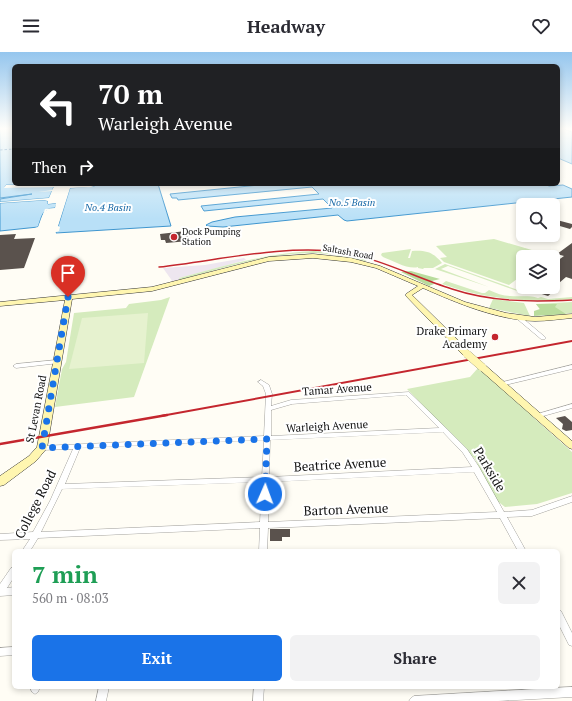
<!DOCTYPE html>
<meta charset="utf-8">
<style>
:root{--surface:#fff;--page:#f2f2f3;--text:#2b2b33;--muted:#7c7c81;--accent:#1a73e8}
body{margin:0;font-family:"PT Serif",serif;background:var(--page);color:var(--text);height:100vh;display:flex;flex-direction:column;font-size:15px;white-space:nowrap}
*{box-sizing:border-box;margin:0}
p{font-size:13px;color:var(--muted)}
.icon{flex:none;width:22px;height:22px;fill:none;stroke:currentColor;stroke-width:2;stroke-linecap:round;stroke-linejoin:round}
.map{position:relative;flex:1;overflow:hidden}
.sheet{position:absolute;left:12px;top:497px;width:548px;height:140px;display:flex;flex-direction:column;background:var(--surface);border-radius:6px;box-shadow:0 2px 6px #0003}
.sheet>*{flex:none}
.hud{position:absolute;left:12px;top:12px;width:548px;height:122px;border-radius:6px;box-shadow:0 2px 6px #0003;background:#202124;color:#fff;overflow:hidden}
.buttons{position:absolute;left:516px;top:146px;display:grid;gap:8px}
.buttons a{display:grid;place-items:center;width:44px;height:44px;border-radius:6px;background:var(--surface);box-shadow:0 2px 6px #0003;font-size:20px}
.pin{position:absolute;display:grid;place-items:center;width:34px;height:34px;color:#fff;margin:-41px -17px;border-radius:50% 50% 50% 0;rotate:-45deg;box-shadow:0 0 4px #0007}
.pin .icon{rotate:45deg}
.me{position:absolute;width:44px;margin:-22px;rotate:2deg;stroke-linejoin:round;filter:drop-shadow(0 0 3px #0008)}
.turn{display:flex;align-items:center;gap:14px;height:84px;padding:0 20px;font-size:18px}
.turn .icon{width:52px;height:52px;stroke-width:2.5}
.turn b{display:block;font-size:28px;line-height:34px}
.then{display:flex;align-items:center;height:38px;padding:0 20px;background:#0003;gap:8px;font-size:15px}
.round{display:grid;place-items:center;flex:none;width:42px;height:42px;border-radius:6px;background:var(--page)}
.headline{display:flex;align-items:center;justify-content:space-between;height:68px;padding:0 20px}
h1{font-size:24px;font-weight:700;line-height:30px;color:#1e9e55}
.button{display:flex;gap:8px;margin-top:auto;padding:8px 20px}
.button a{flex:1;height:46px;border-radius:6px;background:var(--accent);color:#fff;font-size:16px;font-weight:700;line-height:46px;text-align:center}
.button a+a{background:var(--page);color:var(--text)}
header{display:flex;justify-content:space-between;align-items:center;height:52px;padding:0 20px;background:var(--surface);font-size:18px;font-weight:700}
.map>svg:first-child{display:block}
</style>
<header><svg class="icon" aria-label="menu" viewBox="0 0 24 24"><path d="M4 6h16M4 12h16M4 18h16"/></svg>Headway<svg class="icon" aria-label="heart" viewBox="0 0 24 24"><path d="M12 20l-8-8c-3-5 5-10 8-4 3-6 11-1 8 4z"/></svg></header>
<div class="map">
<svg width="572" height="649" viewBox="0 0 572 649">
<rect width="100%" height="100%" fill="#fffdf5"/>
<polygon fill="#eee6ef" points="244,206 246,208 179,226 180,228 173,230 163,216 205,213"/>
<g fill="#d5ebbd">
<polygon points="494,187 542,201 536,205 523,205 523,228 517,227 509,233 444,210 440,206 447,205 436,194"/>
<path d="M411,197L408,206H410L412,199C426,198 433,200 442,211L433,216H424L423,217L418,216V215C409,218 393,209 383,205L381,203L382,201Z"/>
<path d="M314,199L340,201L325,202L354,204L353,205L369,207L365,209C348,206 330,201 313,201C267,201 224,216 180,228L179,226C224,214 267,201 314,199Z"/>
<polygon points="445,212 521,239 520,240 448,214 441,217 489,235 435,217"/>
<path d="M446,229L482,241H485L489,238C496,241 503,244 510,244C520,245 529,243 538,246L541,245L548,247L572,245V247C527,251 485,247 442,232Z"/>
<polygon points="170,245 134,345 55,355 62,317 66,310 74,261 126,256 129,252 161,248"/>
<polygon points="493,247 524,251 530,264 489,256"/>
<polygon points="572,250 572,261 545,264 536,252"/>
<polygon points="478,316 535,363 533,364 534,366 572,400 572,441 537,452 505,455 496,448 475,407 407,337 470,325"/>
</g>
<g fill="#b9dc9c">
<polygon points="411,219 440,227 432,229 434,232 429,234 401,220"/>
<polygon points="536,252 557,252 555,255 566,262 534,264 534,259 540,257"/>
</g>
<polygon fill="#e6f2cf" points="148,261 144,311 69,317 82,266"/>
<g fill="#b9e0f7" stroke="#3f96cf">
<polygon points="0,77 14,77 14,132 58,132 6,133 5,135 54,134 49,146 0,150 0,147 32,142 0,146"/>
<polygon points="558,77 564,77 572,80 572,112 558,106"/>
<polygon points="99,132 121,133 158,132 171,174 56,181 70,136 94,134"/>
<polygon points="269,132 545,132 549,134 563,133 572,137 572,145 347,169 344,168 338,163 223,175 207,174 206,173 212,170 235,165 332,156 323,147 204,159 201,154 319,142 312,135 178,148 177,146 172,146 170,142"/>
<path d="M44,148L48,149V152L57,151L55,156C42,156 42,164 38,175L0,179V151Z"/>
</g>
<g fill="#fffdf5">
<polygon points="60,132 56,134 50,148 58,149 58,154 56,158 47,158 39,177 35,176 38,175 45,157 55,156 56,151 48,152 48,149 44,148 0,151 0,150 49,146 52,139 38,140 52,138 54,135 4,136 6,133"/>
<polygon points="99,132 91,135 70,136 58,174 60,175 59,179 54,181 68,134"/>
</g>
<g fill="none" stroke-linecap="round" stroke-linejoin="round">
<polyline stroke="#1768a6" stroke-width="1" stroke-dasharray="2.5 2" stroke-linecap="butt" points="0,98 14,97"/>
</g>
<g fill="#5a524d">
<polygon points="553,167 572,172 572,175 570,177 553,172"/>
<polygon points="186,179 189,189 166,191 165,188 161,188 160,182"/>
<polygon points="16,182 14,187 35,186 24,216 0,218 0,183"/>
<polygon points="572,191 572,227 566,225 552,237 555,238 548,244 523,236 553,235 553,212 564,204 557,202"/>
<polygon points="565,364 572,370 572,378 566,379 562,377 563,372 556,366"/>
<polygon points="270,477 290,477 290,485 282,485 282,489 270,489"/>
</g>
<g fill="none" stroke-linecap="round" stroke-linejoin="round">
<g stroke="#444" stroke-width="0.5">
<g id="street">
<polygon points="516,264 520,264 545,285 546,286 545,287 541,287 516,266"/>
<polygon points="57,308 59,309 60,310 59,311 16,316 13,314 16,312"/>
<polygon points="572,313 572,317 501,334 498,332 499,331"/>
<path d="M261,328L269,333L272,342L271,354L291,348L409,340L447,377L467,397L479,415L504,460L532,458L572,444V450L532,464L507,465L526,499H518L500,466L268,476L267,499H259L260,476L38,486L30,499H22L30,487L0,488V482L33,480L50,449L73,397L42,398H40L39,396L40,394L264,384L266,342L263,334L258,330ZM406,343L439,376L271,384V358L292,352ZM443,380L463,401L472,415L269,425L270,388ZM264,388L262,425L65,432L80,396ZM474,420L497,460L268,470L269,430ZM262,430L260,470L41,480L62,437Z"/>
<polygon points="572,352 572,356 536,366 533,364 534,363"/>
<polygon points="14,515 14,525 7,536 14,535 14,543 0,544 0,532 11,516"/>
<polygon points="558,558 561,559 572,581 572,594 569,593 558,571"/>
<polygon points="14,595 14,603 0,604 0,596"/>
<polygon points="30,635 40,635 38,640 35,642 32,640"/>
<polygon points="99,635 109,635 106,649 96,649"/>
<polygon points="254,635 264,635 263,649 253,649"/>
<polygon points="572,635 572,645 498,649 409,649 411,646 414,644"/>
</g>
</g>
<g stroke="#333" stroke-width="1">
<g id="secondary">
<path d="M313,202L351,206L380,214L465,250L506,261L535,265L572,262V266C560,267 547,269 535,269C497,268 457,251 423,236L412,243L470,300L471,302L470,304H464L406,244V242L418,234L376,216L351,210L313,206L269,209L152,239L72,247L47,396L36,409L4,433L0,434V424L29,404L37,395L65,248L0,254V250L152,235L269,205Z"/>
<polygon points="479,313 485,313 572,389 572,397 569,396 479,317 478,315"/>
</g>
</g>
<use href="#street" fill="#fff" fill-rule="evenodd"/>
<use href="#secondary" fill="#fff6b0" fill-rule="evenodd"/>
<path stroke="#c4262e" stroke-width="1.5" d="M159,215C215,209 285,192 340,200C379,206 414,225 452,237C491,250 531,250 572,248"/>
<polyline stroke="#c4262e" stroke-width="2" points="161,364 572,289"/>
<polyline stroke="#c4262e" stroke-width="2.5" points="0,392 167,363"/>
<g stroke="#333" stroke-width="8" stroke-linecap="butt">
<polyline id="secondary-bridge" points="467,302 482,315"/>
</g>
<use href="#secondary-bridge" stroke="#fff6b0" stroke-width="8"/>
</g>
<linearGradient id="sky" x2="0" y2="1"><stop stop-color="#95c6ee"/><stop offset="0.46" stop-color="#fffefa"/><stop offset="1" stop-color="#fffefa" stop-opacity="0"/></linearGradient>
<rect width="572" height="167" fill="url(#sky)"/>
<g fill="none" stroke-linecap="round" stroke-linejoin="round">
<polyline stroke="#1a73e8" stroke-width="7" stroke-dasharray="0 12.6" points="68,245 42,396 267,387 265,442"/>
</g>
<g fill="#c4262e" stroke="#fff" stroke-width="1.5">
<circle cx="174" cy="185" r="4"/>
<circle cx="495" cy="285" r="4"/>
</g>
<g text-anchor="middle" stroke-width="4" stroke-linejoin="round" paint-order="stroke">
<g font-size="9" fill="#111" stroke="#fff" text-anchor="start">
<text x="182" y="183">Dock Pumping<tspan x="182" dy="10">Station</tspan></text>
</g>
<g font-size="9" fill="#111" stroke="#fff">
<text transform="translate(348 200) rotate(10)" y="3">Saltash Road</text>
</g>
<g font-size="10" font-style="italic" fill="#1768a6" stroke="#fff">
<text x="352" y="154">No.5 Basin</text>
<text x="108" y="159">No.4 Basin</text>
</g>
<g font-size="11" fill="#111" stroke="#fff" text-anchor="end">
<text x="487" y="283">Drake Primary<tspan x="487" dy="13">Academy</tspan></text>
</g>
<g font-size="11" fill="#111" stroke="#fff">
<text transform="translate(337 337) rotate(-4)" y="4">Tamar Avenue</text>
<text transform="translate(36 357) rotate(-79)" y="4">St Levan Road</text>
<text transform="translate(327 374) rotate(-3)" y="4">Warleigh Avenue</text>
</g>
<g font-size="13" fill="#111" stroke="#fff">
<text transform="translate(340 412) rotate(-3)" y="5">Beatrice Avenue</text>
<text transform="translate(490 417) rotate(59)" y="5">Parkside</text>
<text transform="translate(35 452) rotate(-63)" y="5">College Road</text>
<text transform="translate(346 457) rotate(-2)" y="5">Barton Avenue</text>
</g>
</g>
</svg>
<div class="buttons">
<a><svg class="icon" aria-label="search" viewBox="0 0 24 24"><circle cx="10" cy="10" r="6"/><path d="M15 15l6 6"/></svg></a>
<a><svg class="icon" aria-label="layers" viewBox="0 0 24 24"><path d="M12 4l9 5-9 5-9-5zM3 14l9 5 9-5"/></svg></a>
</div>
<div class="pin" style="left:68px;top:245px;background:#d93025"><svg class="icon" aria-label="arrive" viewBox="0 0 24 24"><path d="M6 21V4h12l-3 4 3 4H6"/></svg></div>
<svg class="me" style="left:265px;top:442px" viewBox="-20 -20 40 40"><circle r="17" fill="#1a73e8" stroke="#fff" stroke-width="3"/><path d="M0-11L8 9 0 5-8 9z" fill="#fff"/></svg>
<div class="hud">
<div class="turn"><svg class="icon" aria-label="left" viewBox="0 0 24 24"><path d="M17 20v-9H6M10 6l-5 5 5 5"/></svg><div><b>70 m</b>Warleigh Avenue</div></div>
<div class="then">Then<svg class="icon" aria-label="right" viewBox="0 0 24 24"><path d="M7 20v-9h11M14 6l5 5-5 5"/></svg></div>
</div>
<section class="sheet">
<div class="headline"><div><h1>7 min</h1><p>560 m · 08:03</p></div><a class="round"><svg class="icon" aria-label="close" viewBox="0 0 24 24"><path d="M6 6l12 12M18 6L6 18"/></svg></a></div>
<div class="button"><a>Exit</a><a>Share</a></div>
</section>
</div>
